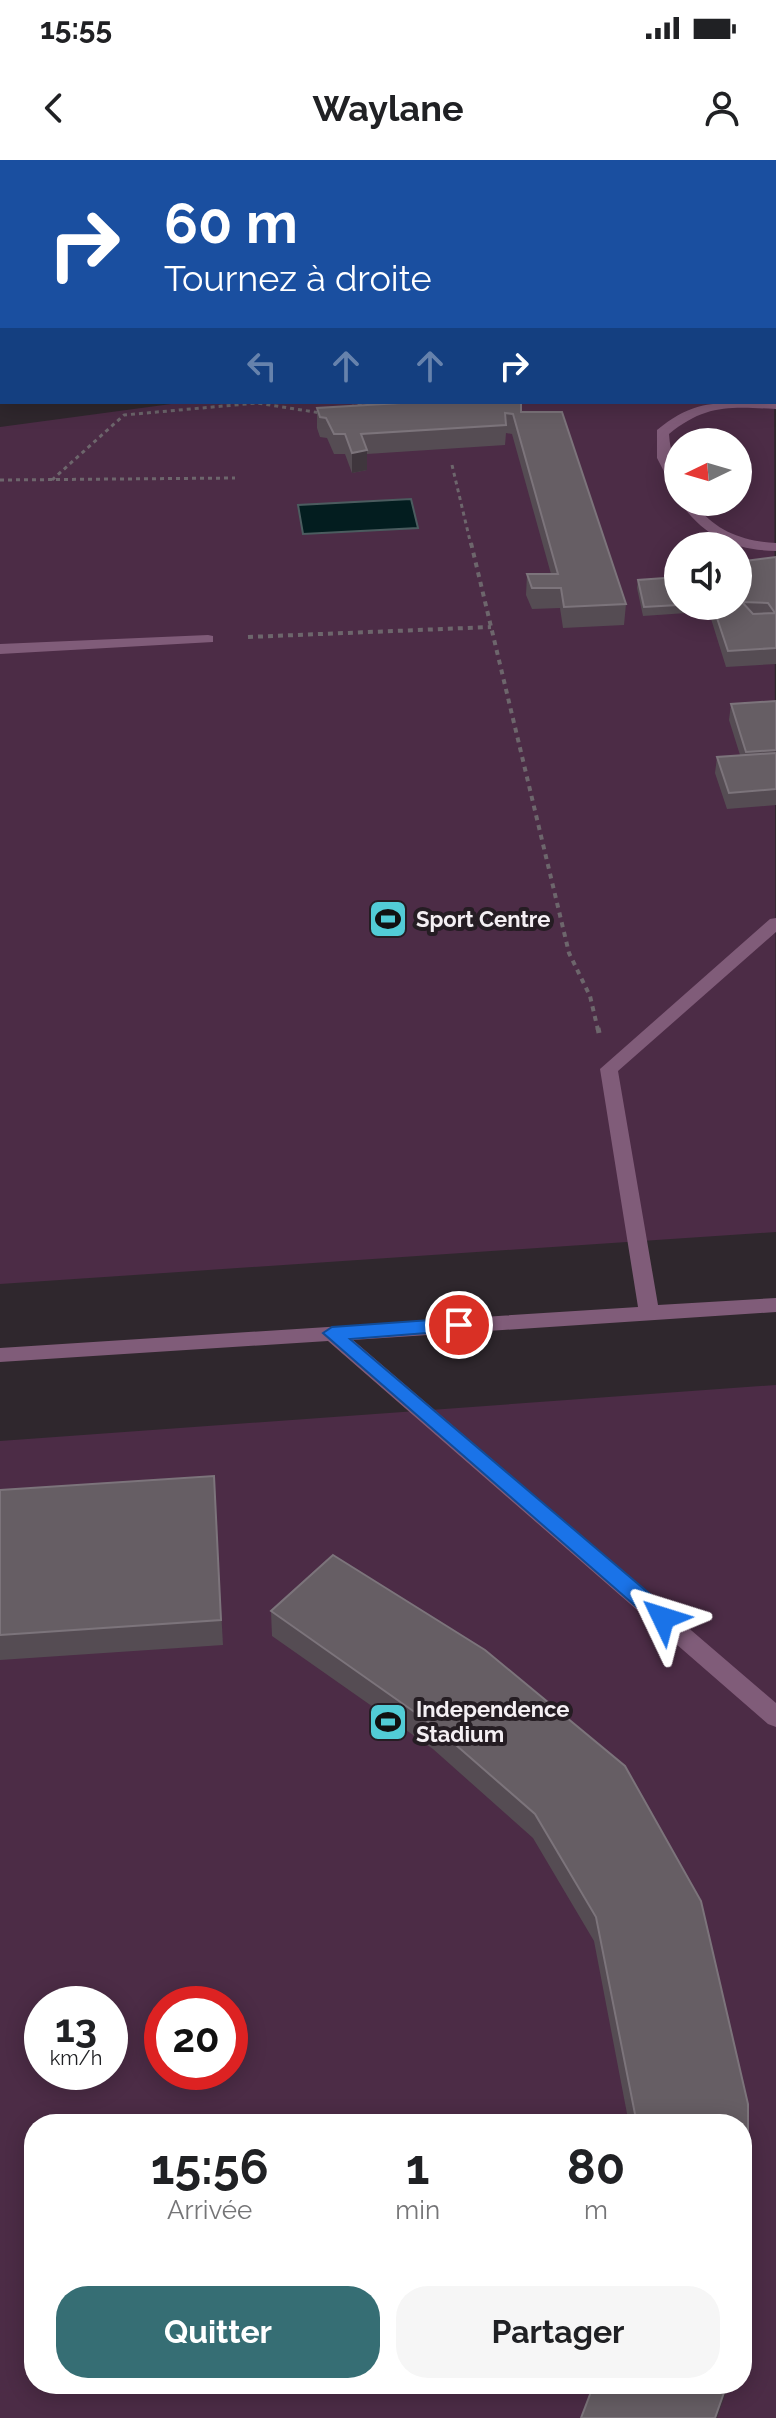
<!DOCTYPE html>
<html lang="fr">
<meta charset="utf-8">
<style>
:root{--surface:#fff;--page:#f6f6f6;--text:#202124;--muted:#757577;--accent:#366e74}
body{margin:0;font-family:Raleway,sans-serif;background:var(--page);color:var(--text);height:100vh;display:flex;flex-direction:column;font-size:30px;white-space:nowrap}
*{box-sizing:border-box;margin:0}
p{font-size:26px;color:var(--muted)}
.icon{flex:none;width:44px;height:44px;fill:none;stroke:currentColor;stroke-width:2;stroke-linecap:round;stroke-linejoin:round}
.map{position:relative;flex:1;overflow:hidden}
.panel{position:absolute;left:24px;top:1954px;width:728px;height:280px;display:flex;flex-direction:column;background:var(--surface);border-radius:32px;box-shadow:0 4px 20px #0003}
.panel>*{flex:none}
.top-card{position:absolute;left:0px;top:0px;width:776px;height:244px;box-shadow:0 4px 20px #0003;background:#1a4fa0;color:#fff;overflow:hidden}
.needle{width:52px;rotate:265deg}
.fabs{position:absolute;left:664px;top:268px;display:grid;gap:16px}
.fabs a{display:grid;place-items:center;width:88px;height:88px;border-radius:50%;background:var(--surface);box-shadow:0 4px 20px #0003;font-size:40px}
.speed{position:absolute;left:24px;top:1826px;display:flex;gap:16px;font-size:40px;font-weight:700;text-align:center}
.speed>*{display:grid;place-content:center;width:104px;height:104px;border-radius:50%;background:var(--surface);box-shadow:0 4px 20px #0003;line-height:1}
.speed small{font-size:20px;font-weight:400}
.speed .limit{border:12px solid #d22;background:#fff;color:#111}
.pin{position:absolute;display:grid;place-items:center;width:68px;height:68px;color:#fff;margin:-34px;border:4px solid #fff;border-radius:50%;box-shadow:0 2px 8px #0007}
.me{position:absolute;width:88px;margin:-44px;rotate:311deg;stroke-linejoin:round;filter:drop-shadow(0 0 6px #0008)}
.turn{display:flex;align-items:center;gap:28px;height:168px;padding:0 32px;font-size:36px}
.turn .icon{width:104px;height:104px;stroke-width:2.5}
.turn b{display:block;font-size:56px;line-height:68px}
.lanes{display:flex;align-items:center;height:76px;padding:0 32px;background:#0003;justify-content:center;gap:40px;direction:ltr}
.lanes .off{opacity:.35}
.eta{display:flex;justify-content:space-evenly;align-items:center;height:136px;text-align:center}
.eta b{font-size:48px;font-weight:700;line-height:56px}
.primary-button{display:flex;gap:16px;margin-top:auto;padding:16px 32px}
.primary-button a{flex:1;height:92px;border-radius:32px;background:var(--accent);color:#fff;font-size:32px;font-weight:700;line-height:92px;text-align:center}
.primary-button a+a{background:var(--page);color:var(--text)}
.status{display:flex;justify-content:space-between;align-items:center;height:56px;padding:0 40px;background:var(--surface);direction:ltr}
.status svg{height:22px;fill:currentColor}
header{display:flex;justify-content:space-between;align-items:center;height:104px;padding:0 32px;background:var(--surface);font-size:36px;font-weight:700}
.map>svg:first-child{display:block}
</style>
<div class="status"><b>15:55</b><svg viewBox="0 0 49 12"><path d="M0 12V9h3v3zM5 12V6h3v6zM10 12V3h3v9zM15 12V0h3v12zM26 1h20v11H26zM47 4h2v5h-2z"/></svg></div>
<header><svg class="icon" aria-label="back" viewBox="0 0 24 24"><path d="M15 5l-7 7 7 7"/></svg>Waylane<svg class="icon" aria-label="person" viewBox="0 0 24 24"><circle cx="12" cy="8" r="4"/><path d="M4 21q1-7 8-7t8 7"/></svg></header>
<div class="map">
<svg width="776" height="2258" viewBox="0 0 776 2258">
<rect width="100%" height="100%" fill="#2f272d"/>
<g fill="#4c2c46" fill-rule="evenodd">
<path d="M774,163L776,1072L0,1124V267L186,242H774ZM678,282H738V342H678ZM678,386H738V446H678Z"/>
<path d="M776,1225V2258H0V1281ZM42,1844H110V1912H42ZM162,1844H230V1912H162ZM34,1964H742V2224H34Z"/>
</g>
<polygon fill="#031d1f" stroke="#4b5c5f" stroke-width="2" points="411,339 418,368 303,374 298,345"/>
<g fill="none" stroke-linecap="round" stroke-linejoin="round">
<g stroke="#6d666c" stroke-width="3" stroke-dasharray="4 4" stroke-linecap="butt">
<polyline points="350,247 368,242"/>
<polyline points="452,305 471,385"/>
<polyline points="0,320 235,318"/>
<polyline points="52,320 124,255 257,243 321,253"/>
</g>
<g stroke="#6d666c" stroke-width="4" stroke-dasharray="5 5" stroke-linecap="butt">
<polyline points="471,383 569,793 590,836 598,870"/>
<polyline points="248,477 491,467"/>
</g>
<polyline stroke="#6d666c" stroke-width="5" stroke-dasharray="6 6" stroke-linecap="butt" points="598,868 599,873"/>
<g fill="#805c79" fill-rule="evenodd">
<polygon points="2,56 2,64 0,65 0,57"/>
<path d="M776,241V249C730,247 706,244 669,274C670,294 678,310 678,330L673,329L657,298V270C707,230 724,250 776,241Z"/>
<path d="M680,342H694C714,371 742,381 776,383V391C734,390 704,377 680,342Z"/>
<polygon points="208,475 213,476 213,482 0,494 0,484"/>
<polygon points="776,758 776,772 618,911 658,1145 776,1138 776,1152 353,1180 776,1543 776,1567 768,1564 328,1181 0,1202 0,1188 638,1147 600,909 770,759"/>
</g>
<g fill="#805c79" fill-rule="evenodd">
<polygon points="776,111 776,119 774,120 774,112"/>
<rect x="0" y="220" width="2" height="8"/>
</g>
</g>
<g fill="#554c53">
<polygon points="317,248 521,252 626,444 624,465 563,468 560,448 532,449 526,435 527,414 551,414 512,274 506,273 505,285 367,294 367,310 352,313 345,294 334,294 327,278 320,277 317,268"/>
<polygon points="776,397 776,504 726,507 707,446 738,446"/>
<polygon points="678,417 678,446 702,446 701,452 643,456 637,428 638,420"/>
<polygon points="776,541 776,645 727,649 715,613 717,597 740,595 729,560 731,544"/>
<polygon points="0,1330 215,1341 223,1485 0,1500"/>
<polygon points="333,1395 485,1490 625,1606 701,1741 748,1944 748,2163 742,2186 742,1964 629,1964 594,1781 533,1678 433,1589 272,1476 271,1451"/>
</g>
<g fill="#3f363d">
<rect x="0" y="148" width="2" height="15"/>
<polygon points="367,290 367,310 352,313 352,293"/>
<polygon points="727,2224 729,2224 717,2258 715,2258"/>
</g>
<g fill="#665e64" stroke="#7c747b" stroke-width="2" fill-rule="evenodd">
<polygon points="415,0 445,0 446,2 416,2"/>
<polygon points="516,0 556,0 557,2 517,2"/>
<rect x="0" y="99" width="2" height="20"/>
<rect x="0" y="122" width="2" height="26"/>
<polygon points="418,242 521,242 521,252 562,252 626,444 564,447 561,428 532,428 527,414 558,414 513,254 505,253 506,265 361,274 367,290 352,293 345,274 334,274 326,258 320,257 317,248"/>
<path d="M776,397V488L728,491L713,446H738V402ZM742,442L768,443L775,453L753,454Z"/>
<polygon points="678,417 678,445 644,447 638,420"/>
<polygon points="776,541 776,590 746,592 731,544"/>
<polygon points="776,593 776,629 729,633 717,597"/>
<polygon points="214,1316 221,1460 0,1475 0,1330"/>
<polygon points="333,1395 485,1490 625,1606 701,1741 748,1944 748,2163 742,2179 742,1964 634,1964 635,1954 596,1757 535,1654 433,1565 271,1451"/>
<polygon points="594,2224 727,2224 715,2258 581,2258"/>
</g>
<polygon fill="#1a73e8" stroke="#114b97" stroke-width="2" points="459,1158 465,1160 468,1165 465,1170 350,1179 671,1452 674,1458 671,1464 656,1464 323,1173 332,1167"/>
<defs>
<g id="stadium-square" transform="scale(2)"><rect x="-9" y="-9" width="18" height="18" rx="4" fill="#52ccd6" stroke="#251d23"/><path d="M0-5a6.5 5 0 1 0 0 10a6.5 5 0 1 0 0-10ZM-3.5-1.8h7v3.6h-7Z" fill="#111"/></g>
</defs>
<g fill-rule="evenodd">
<use href="#stadium-square" x="388" y="759"/>
<use href="#stadium-square" x="388" y="1562"/>
</g>
<g text-anchor="middle" stroke-width="8" stroke-linejoin="round" paint-order="stroke">
<g font-size="22" font-weight="bold" fill="#f4eff3" stroke="#251d23" text-anchor="start">
<text x="416" y="767">Sport Centre</text>
<text x="416" y="1557">Independence<tspan x="416" dy="25">Stadium</tspan></text>
</g>
</g>
</svg>
<div class="fabs">
<a><svg class="needle" viewBox="-14 -14 28 28"><path d="M0-13l5 13h-10z" fill="#e53935"/><path d="M0 13l5-13h-10z" fill="#757577"/></svg></a>
<a><svg class="icon" aria-label="sound" viewBox="0 0 24 24"><path d="M4 9h4l5-4v14l-5-4H4zM17 9q2 3 0 6"/></svg></a>
</div>
<div class="speed"><div>13<small>km/h</small></div><div class="limit">20</div></div>
<div class="pin" style="left:459px;top:1165px;background:#d93025"><svg class="icon" aria-label="arrive" viewBox="0 0 24 24"><path d="M6 21V4h12l-3 4 3 4H6"/></svg></div>
<svg class="me" style="left:663px;top:1458px" viewBox="-20 -20 40 40"><path d="M0-17L14 15 0 8-14 15z" fill="#1a73e8" stroke="#fff" stroke-width="4"/></svg>
<div class="top-card">
<div class="turn"><svg class="icon" aria-label="right" viewBox="0 0 24 24"><path d="M7 20v-9h11M14 6l5 5-5 5"/></svg><div><b>60 m</b>Tournez à droite</div></div>
<div class="lanes"><svg class="icon off" aria-label="left" viewBox="0 0 24 24"><path d="M17 20v-9H6M10 6l-5 5 5 5"/></svg><svg class="icon off" aria-label="ahead" viewBox="0 0 24 24"><path d="M12 20V5M6 11l6-6 6 6"/></svg><svg class="icon off" aria-label="ahead" viewBox="0 0 24 24"><path d="M12 20V5M6 11l6-6 6 6"/></svg><svg class="icon" aria-label="right" viewBox="0 0 24 24"><path d="M7 20v-9h11M14 6l5 5-5 5"/></svg></div>
</div>
<section class="panel">
<div class="eta">
<div><b>15:56</b><p>Arrivée</p></div>
<div><b>1</b><p>min</p></div>
<div><b>80</b><p>m</p></div>
</div>
<div class="primary-button"><a>Quitter</a><a>Partager</a></div>
</section>
</div>
